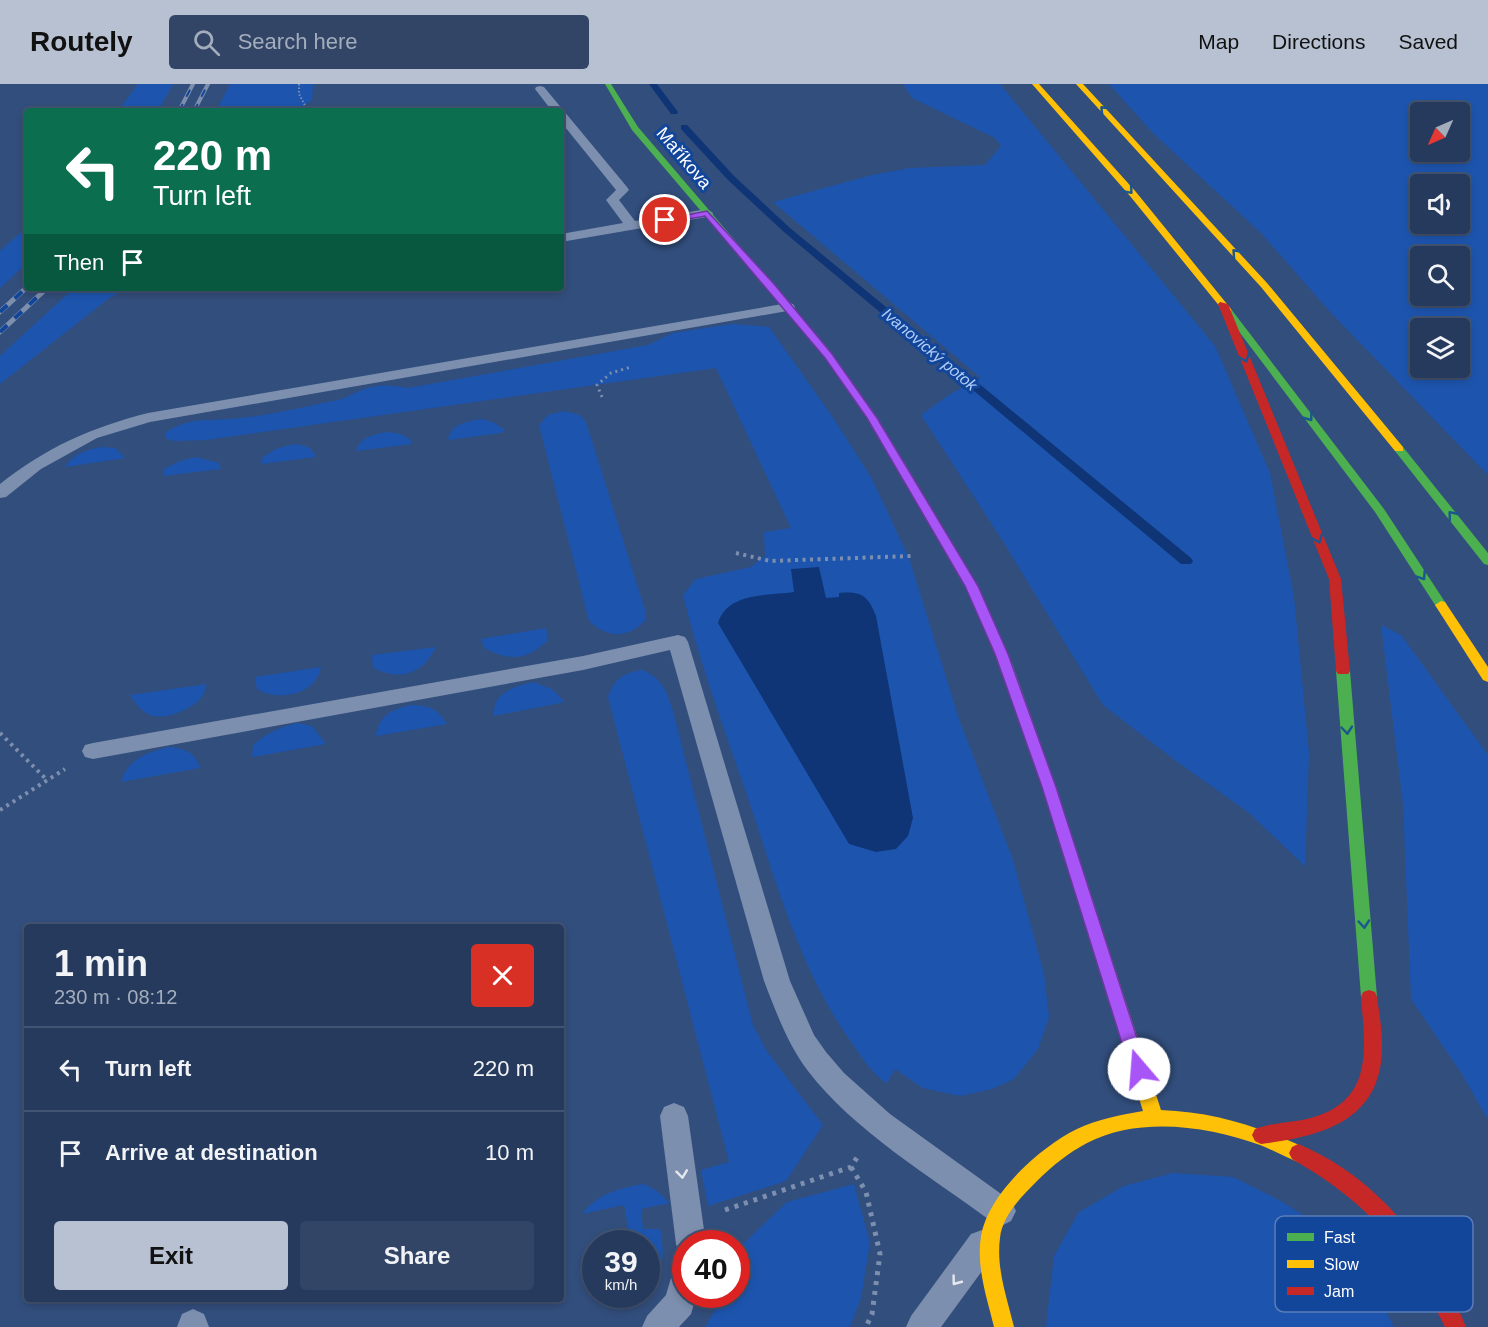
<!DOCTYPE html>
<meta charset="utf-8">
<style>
:root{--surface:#263a5d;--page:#324566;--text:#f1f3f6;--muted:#a4adbc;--line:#425472;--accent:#b7c1d1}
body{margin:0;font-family:Arial,sans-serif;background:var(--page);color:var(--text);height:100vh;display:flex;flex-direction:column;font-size:22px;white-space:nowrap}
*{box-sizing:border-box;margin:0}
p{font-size:20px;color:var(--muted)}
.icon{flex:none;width:33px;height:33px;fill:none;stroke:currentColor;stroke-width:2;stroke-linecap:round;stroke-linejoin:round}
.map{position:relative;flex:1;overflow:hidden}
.side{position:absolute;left:24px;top:840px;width:540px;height:378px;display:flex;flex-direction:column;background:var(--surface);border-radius:6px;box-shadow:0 3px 9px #0003,0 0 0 2px var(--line)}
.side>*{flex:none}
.guide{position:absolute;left:24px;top:24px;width:540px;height:183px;border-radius:6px;box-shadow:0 3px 9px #0003,0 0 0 2px var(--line);background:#0b6e4f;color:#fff;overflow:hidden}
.needle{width:39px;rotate:225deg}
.controls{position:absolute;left:1410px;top:18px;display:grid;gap:12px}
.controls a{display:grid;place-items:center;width:60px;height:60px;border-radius:6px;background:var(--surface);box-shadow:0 3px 9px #0003,0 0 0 2px var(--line);font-size:30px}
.speed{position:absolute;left:582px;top:1146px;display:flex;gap:12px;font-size:30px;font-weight:700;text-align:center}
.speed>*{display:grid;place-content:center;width:78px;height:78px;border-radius:50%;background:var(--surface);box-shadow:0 3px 9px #0003,0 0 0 2px var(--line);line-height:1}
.speed small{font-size:15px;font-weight:400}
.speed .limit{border:9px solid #d22;background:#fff;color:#111}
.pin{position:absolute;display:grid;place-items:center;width:51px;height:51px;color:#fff;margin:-26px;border:3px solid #fff;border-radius:50%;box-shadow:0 2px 6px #0007}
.me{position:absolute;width:66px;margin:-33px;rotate:342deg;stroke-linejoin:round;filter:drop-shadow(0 0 4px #0008)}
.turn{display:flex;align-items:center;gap:21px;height:126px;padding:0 30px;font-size:27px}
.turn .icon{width:78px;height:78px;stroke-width:2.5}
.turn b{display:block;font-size:42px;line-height:51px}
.then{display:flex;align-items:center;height:57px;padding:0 30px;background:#0003;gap:12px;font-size:22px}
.round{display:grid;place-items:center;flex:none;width:63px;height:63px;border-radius:6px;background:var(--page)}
.headline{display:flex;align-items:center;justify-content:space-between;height:102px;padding:0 30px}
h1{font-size:36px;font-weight:600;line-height:45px}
.primary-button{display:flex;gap:12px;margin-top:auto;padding:12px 30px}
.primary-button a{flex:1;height:69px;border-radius:6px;background:var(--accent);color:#111;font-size:24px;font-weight:600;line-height:69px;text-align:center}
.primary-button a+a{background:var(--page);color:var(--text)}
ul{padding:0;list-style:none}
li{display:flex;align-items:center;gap:18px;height:84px;padding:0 30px;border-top:2px solid var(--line)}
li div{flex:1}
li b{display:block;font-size:22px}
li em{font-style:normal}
header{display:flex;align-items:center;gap:36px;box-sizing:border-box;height:84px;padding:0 30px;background:var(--accent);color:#111}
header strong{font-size:28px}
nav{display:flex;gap:33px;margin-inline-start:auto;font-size:21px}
.search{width:420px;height:54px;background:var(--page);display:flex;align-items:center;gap:15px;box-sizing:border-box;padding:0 21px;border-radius:6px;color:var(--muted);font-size:22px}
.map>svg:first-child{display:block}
</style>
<header>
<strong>Routely</strong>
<div class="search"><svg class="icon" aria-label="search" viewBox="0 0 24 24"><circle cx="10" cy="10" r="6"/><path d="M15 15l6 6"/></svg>Search here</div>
<nav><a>Map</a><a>Directions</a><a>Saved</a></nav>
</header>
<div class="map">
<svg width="1488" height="1243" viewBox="0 0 1488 1243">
<rect width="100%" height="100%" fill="#324e7c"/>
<g fill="#1d55ae" fill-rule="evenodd">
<polygon points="138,0 173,0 158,27 118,27"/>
<polygon points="230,0 313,0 312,16 296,27 216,27"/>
<polygon points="903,0 1000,0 1215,262 1270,389 1294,513 1309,669 1305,782 1248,728 1176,677 1103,621 1004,459 921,331 952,309 981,294 773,118 872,91 910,84 985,81 1001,62 995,54 912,14"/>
<path d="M1109,0H1488V391L1333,231L1261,149L1154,50ZM1420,28H1460V68H1420ZM1420,100H1460V140H1420ZM1420,172H1460V212H1420ZM1420,244H1460V284H1420Z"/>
<polygon points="27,143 27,179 0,204 0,167"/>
<polygon points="74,204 127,204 108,215 0,300 0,272"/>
<path d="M732,240L769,243L834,335L872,395L909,474L959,635L1013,776L1044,890L1049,933L1038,965L1014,995L992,1005L960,1012L923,1004L895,985L887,999C872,990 864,976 854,962C800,888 776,797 747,711C724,645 700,579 683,511L696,495L751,483L765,472L764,448L791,444L716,284L206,356L174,357L165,354L166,348C189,334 202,337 228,335C264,333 302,323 338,316C350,313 359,305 372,303C385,300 396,302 408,304L648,261L673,249Z"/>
<path d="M564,327L580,331L586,338L646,529L645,537C627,555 607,554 589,537L539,341L548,331Z"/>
<path d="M481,335L493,338L505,346L501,349L448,356C451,339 467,338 481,335Z"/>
<path d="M388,348L401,350L410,355L412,360L356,367C360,353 375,350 388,348Z"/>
<path d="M294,360C304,361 311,362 316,373L261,380L263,373L276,365Z"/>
<path d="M102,363L115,364L125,374L65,383C74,369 86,366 102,363Z"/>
<polygon points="196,373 219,379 221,385 163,392 164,385 180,377"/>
<polygon points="1381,541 1401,551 1488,671 1488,1036 1462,990 1411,915 1403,720"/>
<path d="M546,544L548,556C527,576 511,578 484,564L481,555Z"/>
<path d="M436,563C422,591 401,597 373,584L372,571Z"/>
<path d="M321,583C316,611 279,618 257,605L255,593Z"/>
<path d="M643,586C664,597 666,606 673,627L753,941L766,966L823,1041L786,1097L708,1122L701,1086L729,1078L608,613C614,595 624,588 643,586Z"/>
<path d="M533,598L552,605L565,618L494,632C492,608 514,603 533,598Z"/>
<path d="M207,600C205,604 204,610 202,613C192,625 165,637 150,631C142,628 135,619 130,611Z"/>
<path d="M413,621C430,622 438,625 447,640L376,652C378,631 394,624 413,621Z"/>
<path d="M298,639L312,642L326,660L252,673L253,661C267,649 280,643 298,639Z"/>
<path d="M171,663C187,666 195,668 200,684L121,698C127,675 149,667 171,663Z"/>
<polygon points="1173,1089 1233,1093 1281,1117 1336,1152 1375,1206 1394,1243 1046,1243 1054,1172 1079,1128 1124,1102"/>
<path d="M644,1100L657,1107L670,1119L641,1125L643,1145H660C665,1166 664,1194 647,1209L646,1160L631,1159L624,1121L582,1130C597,1110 619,1104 644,1100Z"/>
<polygon points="854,1100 870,1159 861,1214 850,1243 705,1243 718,1222 719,1211 736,1210 737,1160 745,1158 787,1118"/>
</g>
<path fill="#0f3577" d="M819,483L826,514L839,513V509C861,507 868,511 876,532L913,734L908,752L896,765L876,768L849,760L718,539C728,508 766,512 794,508L791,485Z"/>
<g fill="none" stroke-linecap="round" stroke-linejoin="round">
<g fill="#0f3577" fill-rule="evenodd">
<polygon points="649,0 657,0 678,28 677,30 671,30"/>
<polygon points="681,41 687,41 734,92 790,144 1191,474 1193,477 1191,480 1181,480 784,148 728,96 681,45"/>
</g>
<polyline stroke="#7d8fae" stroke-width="2" stroke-dasharray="1.5 2" stroke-linecap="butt" points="299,0 299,10 308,27"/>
<polyline stroke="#7d8fae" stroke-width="3" stroke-dasharray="2 4" stroke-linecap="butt" points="602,313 597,301 611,289 631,283"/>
<g stroke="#7d8fae" stroke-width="4" stroke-dasharray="3 4.5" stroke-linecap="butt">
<polyline points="736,469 770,477 911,472"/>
<polyline points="0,649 47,696"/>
<polyline points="0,726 65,685"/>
</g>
<g stroke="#7d8fae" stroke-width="5" stroke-dasharray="4 6" stroke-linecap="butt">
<polyline points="851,1083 866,1108 880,1170 872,1230 866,1243"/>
<polyline points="725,1126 851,1083 858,1072"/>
</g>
<g fill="#7d8fae" fill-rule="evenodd">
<polygon points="540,2 544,3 627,103 629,106 619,116 635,137 707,125 713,129 712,132 561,158 561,150 623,139 606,116 616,106 561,38 561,27 552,27 535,5 536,3"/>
<path d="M788,219L793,220L795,223L793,226L150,338L97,354L41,385L6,413L0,414V400C47,363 90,344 148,329Z"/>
<path d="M678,551L685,553L688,558L790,897L814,951L826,968L844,989L890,1030L1011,1117L1016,1127L1011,1137L1001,1142L991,1137C931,1093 853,1046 808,987C788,961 776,928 764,897L670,566L583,586L93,675L85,673L82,667L85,661L93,659L583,572Z"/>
<polygon points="674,1019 684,1023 688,1032 706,1160 686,1160 686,1173 680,1171 676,1160 660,1032 664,1023"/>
<polygon points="982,1146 993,1150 997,1161 993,1172 941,1243 906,1243 911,1232 971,1150"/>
<polygon points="686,1176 686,1210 697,1210 691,1230 679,1243 642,1243 647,1232 666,1211 675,1180"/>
<polygon points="193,1225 204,1230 209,1243 177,1243 182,1230"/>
</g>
<g fill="#4caf50" fill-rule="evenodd">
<polygon points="605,0 611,0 638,43 832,270 877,334 913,393 911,395 903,395 867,334 826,274 632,46"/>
<polygon points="1225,225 1231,225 1384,425 1447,521 1445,524 1437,524 1375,428 1225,229"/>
<polygon points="1399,362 1403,363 1488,469 1488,481 1484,480 1395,367 1395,363"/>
<polygon points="1005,575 1012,579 1056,703 1104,851 1102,856 1096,858 1090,856 1088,851 1042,703 998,579"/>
<polygon points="1343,582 1350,587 1377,913 1375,918 1369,920 1363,918 1361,913 1336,587"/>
</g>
<g fill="#ffc107" fill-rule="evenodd">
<polygon points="1032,0 1039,0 1136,108 1231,225 1231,229 1225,229 1130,112"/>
<polygon points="1076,0 1083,0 1267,199 1403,363 1403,367 1395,367 1261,203"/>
<polygon points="1441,517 1445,518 1488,583 1488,598 1483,596 1435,521"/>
<path d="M1096,844L1102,846L1104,851L1161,1026C1213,1028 1257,1042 1304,1063L1307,1069L1304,1075L1298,1078C1285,1073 1273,1066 1260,1061C1208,1042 1139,1032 1087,1059C1068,1069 1052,1082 1037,1097C1022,1112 1002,1132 1000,1154C996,1184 1007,1214 1014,1243H994C987,1214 976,1183 981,1152C988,1110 1040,1063 1077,1045C1098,1035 1121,1031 1143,1027L1088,851L1090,846Z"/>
</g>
<g fill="#c62828" fill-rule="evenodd">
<polygon points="1220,218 1228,220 1341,495 1350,587 1348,590 1338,590 1336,587 1329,495 1218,220"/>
<polygon points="907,390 913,393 978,502 1012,579 1010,582 1000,582 998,579 966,502 901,393"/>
<path d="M1369,906L1375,908L1377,913C1380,934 1384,957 1381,978C1373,1041 1314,1053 1261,1060L1255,1057L1252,1051L1255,1045C1273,1038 1295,1039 1314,1033C1374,1015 1365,963 1361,913L1363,908Z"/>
<path d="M1298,1060C1377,1092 1435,1167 1466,1243H1445C1406,1164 1369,1119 1292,1075L1289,1069L1292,1063Z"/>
</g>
<g stroke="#7d8fac" stroke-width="4">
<g id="rail-far1">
<polyline points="179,27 193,0"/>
<polyline points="194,27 208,0"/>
</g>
</g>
<g stroke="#7d8fac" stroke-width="5">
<g id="rail">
<polyline points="0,228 27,203"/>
<polyline points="0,248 47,204"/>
</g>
</g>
<use href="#rail-far1" stroke="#12469b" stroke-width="2" stroke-dasharray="8" stroke-linecap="butt"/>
<use href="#rail" stroke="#12469b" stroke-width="4" stroke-dasharray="10" stroke-linecap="butt"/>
</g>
<defs><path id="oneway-chevron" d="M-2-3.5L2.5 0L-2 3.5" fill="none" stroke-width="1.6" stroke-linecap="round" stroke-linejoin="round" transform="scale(1.5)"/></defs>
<g stroke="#1b5690">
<use href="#oneway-chevron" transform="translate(1104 26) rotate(-134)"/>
<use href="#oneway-chevron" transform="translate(1129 106) rotate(49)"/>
<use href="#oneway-chevron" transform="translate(1236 169) rotate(-132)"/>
<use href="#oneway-chevron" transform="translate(1245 274) rotate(68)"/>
<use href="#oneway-chevron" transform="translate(1309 333) rotate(53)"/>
<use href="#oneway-chevron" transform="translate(1452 431) rotate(-129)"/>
<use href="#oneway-chevron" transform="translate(1318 455) rotate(68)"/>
<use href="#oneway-chevron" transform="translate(1422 492) rotate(57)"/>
<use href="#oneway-chevron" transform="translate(1347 646) rotate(85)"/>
<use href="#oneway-chevron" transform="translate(1364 840) rotate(85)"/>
</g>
<g stroke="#e5e9ef">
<use href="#oneway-chevron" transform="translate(682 1090) rotate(83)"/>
<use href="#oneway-chevron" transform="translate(956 1197) rotate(127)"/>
</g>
<polygon fill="#a855f7" stroke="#6d37a1" stroke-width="1.5" points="707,127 774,200 832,270 877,334 978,502 1008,570 1056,703 1147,985 1145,991 1139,993 1132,991 1130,985 1042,703 995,570 965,502 867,334 825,274 705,132 665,139 661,136"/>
<g text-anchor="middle" stroke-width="6" stroke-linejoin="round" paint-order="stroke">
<g font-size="16" font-style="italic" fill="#b3cffa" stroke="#12469b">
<text transform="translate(930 265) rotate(40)" y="6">Ivanovický potok</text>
</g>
<g font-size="18" fill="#fff" stroke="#12469b">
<text transform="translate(684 74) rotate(50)" y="6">Maříkova</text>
</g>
</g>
<rect x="1275" y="1132" width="198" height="96" rx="9" fill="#12469b" stroke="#597eb9" stroke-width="1.5"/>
<rect x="1287" y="1149" width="27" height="8" fill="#4caf50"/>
<rect x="1287" y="1176" width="27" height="8" fill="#ffc107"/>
<rect x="1287" y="1203" width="27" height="8" fill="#c62828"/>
<g font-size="16" fill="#fff">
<text x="1324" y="1159">Fast</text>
<text x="1324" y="1186">Slow</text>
<text x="1324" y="1213">Jam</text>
</g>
</svg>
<div class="controls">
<a><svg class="needle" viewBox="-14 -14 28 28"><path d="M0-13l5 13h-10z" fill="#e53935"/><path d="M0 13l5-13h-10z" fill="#a4adbc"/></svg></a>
<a><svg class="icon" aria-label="sound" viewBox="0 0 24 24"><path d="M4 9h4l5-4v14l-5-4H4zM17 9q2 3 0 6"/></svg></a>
<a><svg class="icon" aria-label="search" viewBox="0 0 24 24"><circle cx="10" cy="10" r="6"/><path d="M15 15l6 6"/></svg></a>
<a><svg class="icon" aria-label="layers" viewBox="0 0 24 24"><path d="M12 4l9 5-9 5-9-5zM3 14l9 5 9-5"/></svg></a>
</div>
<div class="speed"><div>39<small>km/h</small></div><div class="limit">40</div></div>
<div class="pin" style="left:665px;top:136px;background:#d93025"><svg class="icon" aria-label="arrive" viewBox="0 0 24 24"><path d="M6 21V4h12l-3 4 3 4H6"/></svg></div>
<svg class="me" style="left:1139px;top:985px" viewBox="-20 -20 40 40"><circle r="19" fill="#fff"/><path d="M0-13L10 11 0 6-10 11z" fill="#a855f7"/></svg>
<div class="guide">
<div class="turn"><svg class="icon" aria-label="left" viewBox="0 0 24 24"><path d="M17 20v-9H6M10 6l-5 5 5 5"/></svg><div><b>220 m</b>Turn left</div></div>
<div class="then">Then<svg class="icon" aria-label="arrive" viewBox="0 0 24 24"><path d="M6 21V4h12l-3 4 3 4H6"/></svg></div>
</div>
<section class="side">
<div class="headline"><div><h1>1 min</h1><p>230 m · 08:12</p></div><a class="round" style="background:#d93025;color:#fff"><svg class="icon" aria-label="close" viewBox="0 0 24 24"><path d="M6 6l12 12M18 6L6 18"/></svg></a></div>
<ul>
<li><svg class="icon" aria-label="left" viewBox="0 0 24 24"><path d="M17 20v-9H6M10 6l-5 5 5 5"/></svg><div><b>Turn left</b></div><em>220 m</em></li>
<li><svg class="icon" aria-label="arrive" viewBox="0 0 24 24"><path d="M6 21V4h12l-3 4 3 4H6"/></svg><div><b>Arrive at destination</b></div><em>10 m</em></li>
</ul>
<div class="primary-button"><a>Exit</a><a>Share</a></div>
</section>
</div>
